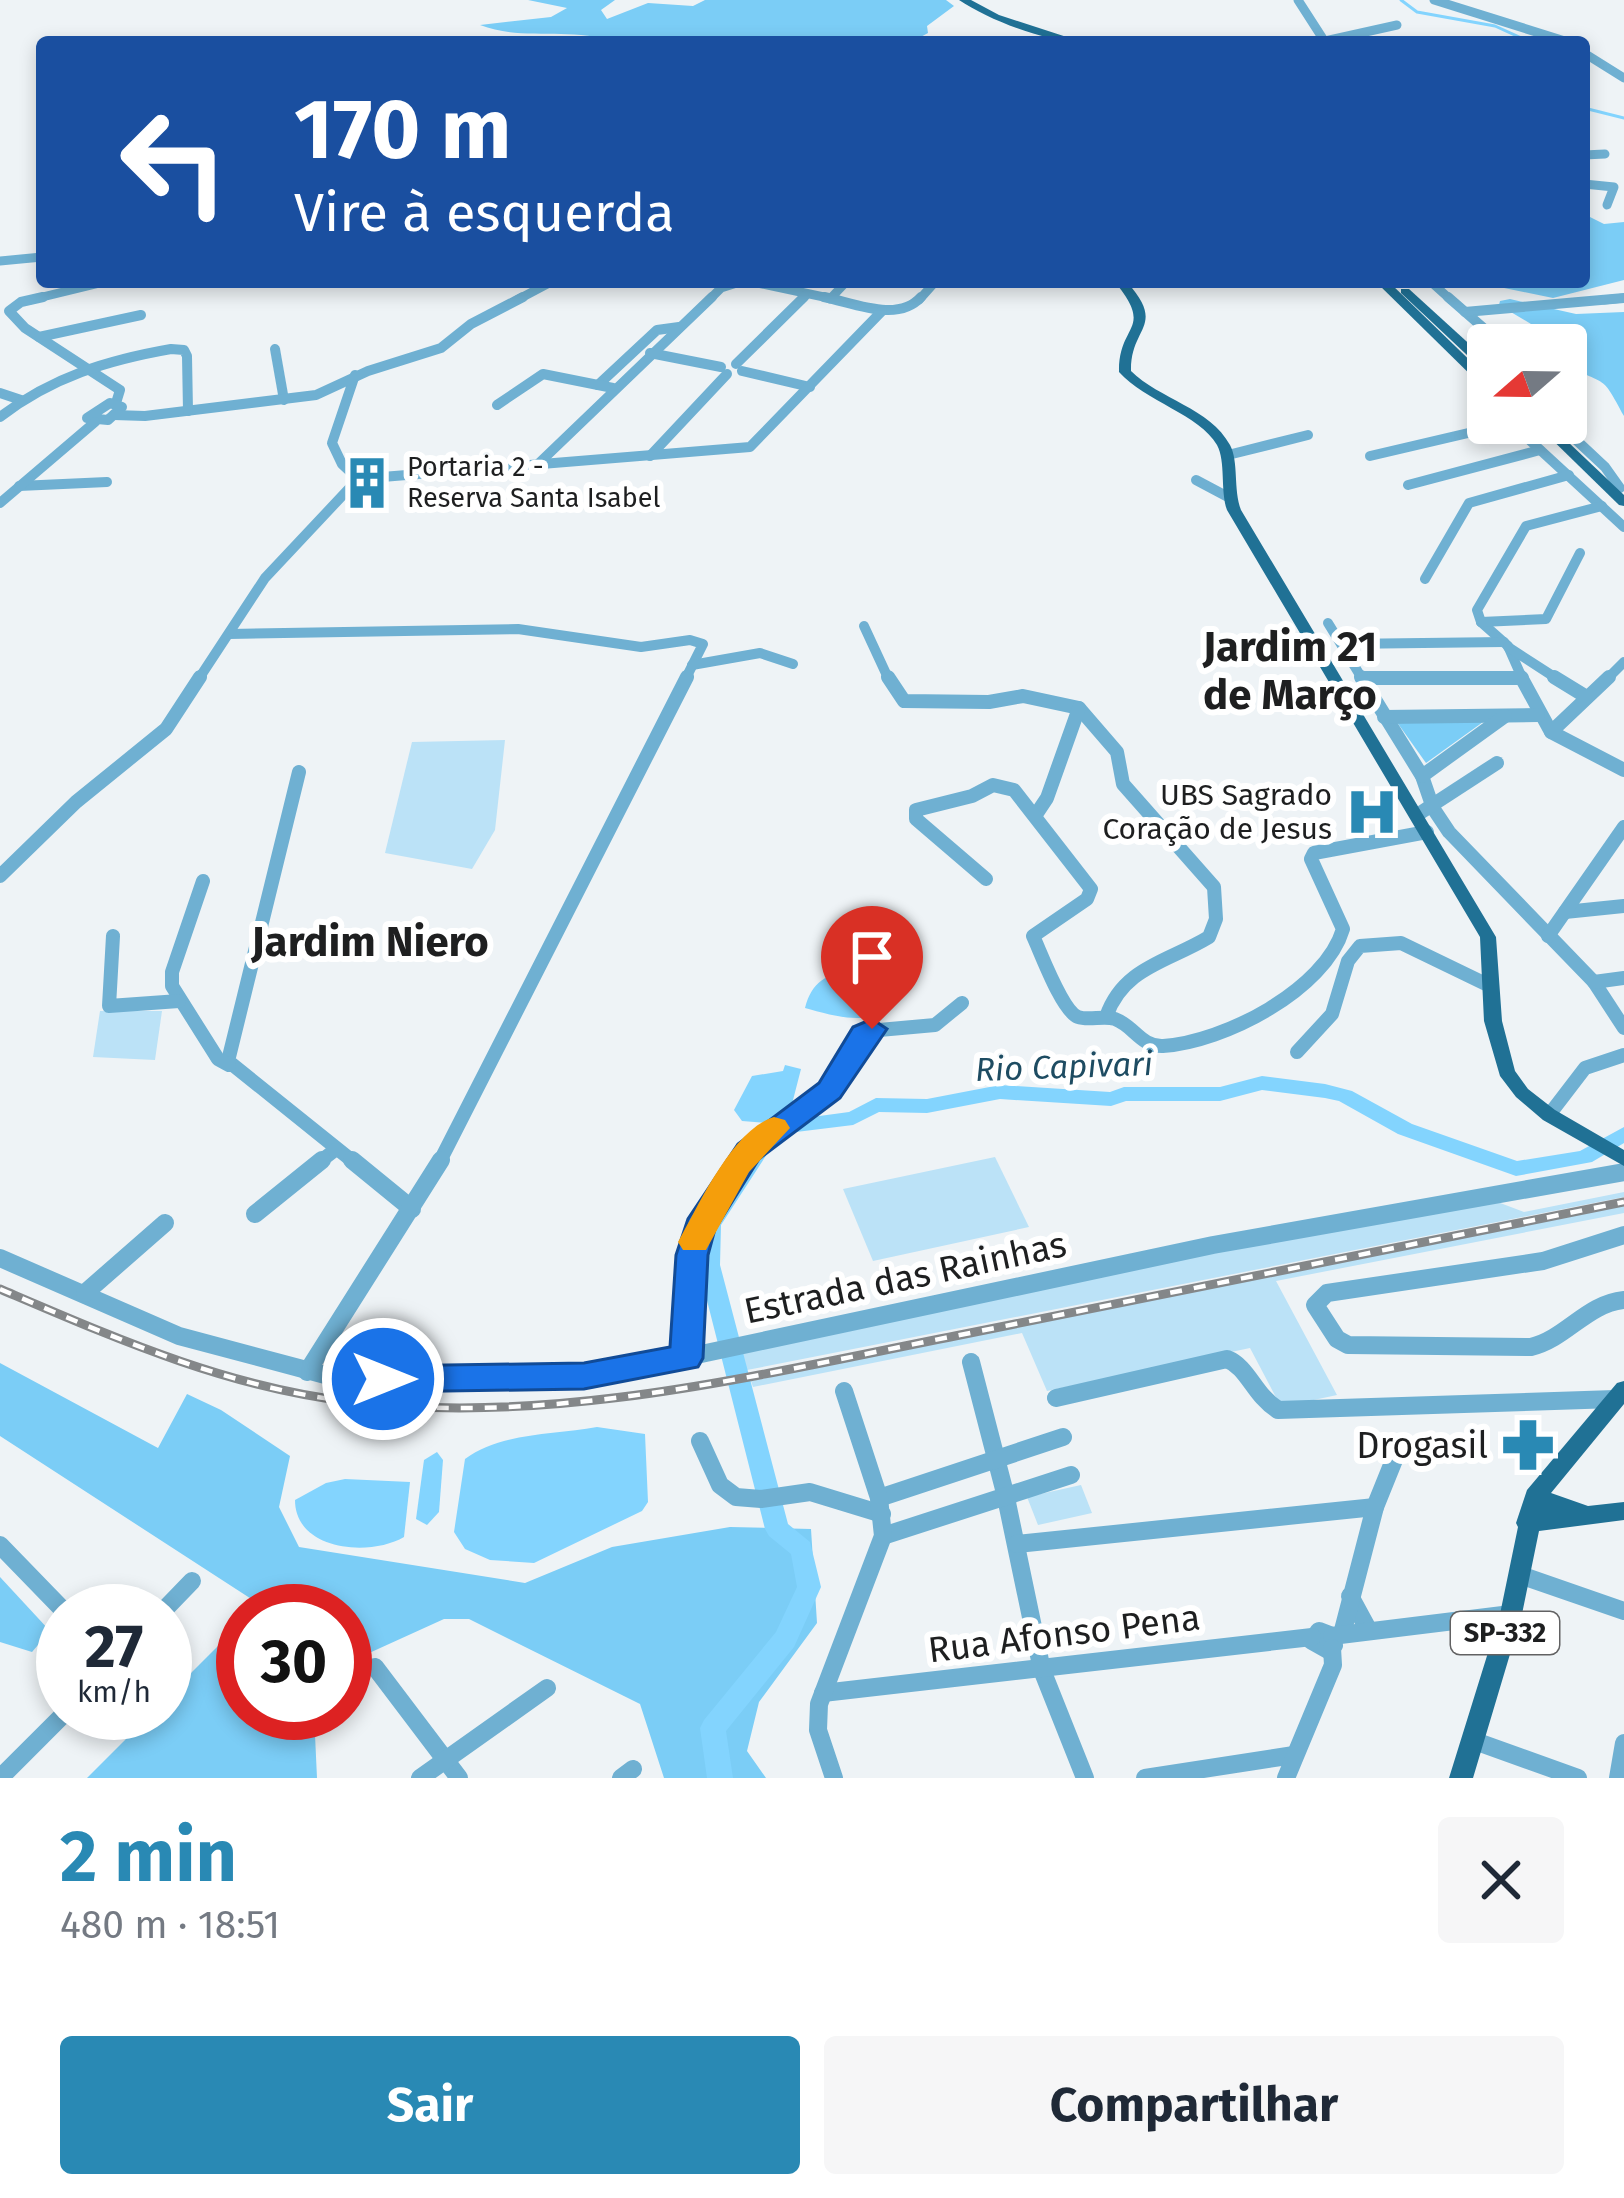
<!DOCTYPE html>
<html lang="pt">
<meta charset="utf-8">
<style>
:root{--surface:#fff;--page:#f6f6f7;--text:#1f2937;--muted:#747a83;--accent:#2989b4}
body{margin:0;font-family:"Fira Sans",sans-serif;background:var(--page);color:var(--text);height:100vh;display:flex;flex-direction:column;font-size:45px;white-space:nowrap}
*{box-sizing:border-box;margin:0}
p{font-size:39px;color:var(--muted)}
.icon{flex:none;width:66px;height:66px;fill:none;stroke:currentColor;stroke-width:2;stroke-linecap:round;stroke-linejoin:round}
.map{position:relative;height:1778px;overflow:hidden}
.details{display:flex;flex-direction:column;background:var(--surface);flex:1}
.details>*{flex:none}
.banner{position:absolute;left:36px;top:36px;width:1554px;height:252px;border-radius:12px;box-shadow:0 6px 18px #0003;background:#1a4fa0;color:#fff;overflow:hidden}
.needle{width:78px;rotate:250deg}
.fabs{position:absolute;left:1467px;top:324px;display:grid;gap:24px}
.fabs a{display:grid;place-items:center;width:120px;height:120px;border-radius:12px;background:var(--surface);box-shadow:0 6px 18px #0003;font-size:60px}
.speed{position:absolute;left:36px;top:1584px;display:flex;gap:24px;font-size:60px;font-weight:700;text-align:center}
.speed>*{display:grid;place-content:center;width:156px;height:156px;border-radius:50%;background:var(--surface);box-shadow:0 6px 18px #0003;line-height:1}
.speed small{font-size:30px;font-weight:400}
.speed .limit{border:18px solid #d22;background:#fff;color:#111}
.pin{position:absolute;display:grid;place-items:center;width:102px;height:102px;color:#fff;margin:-123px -51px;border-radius:50% 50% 50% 0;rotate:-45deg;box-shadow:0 0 12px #0007}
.pin .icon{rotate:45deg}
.me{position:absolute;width:132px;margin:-66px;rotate:90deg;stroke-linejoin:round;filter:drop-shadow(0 0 9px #0008)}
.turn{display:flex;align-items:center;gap:42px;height:252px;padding:0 60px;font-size:54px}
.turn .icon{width:156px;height:156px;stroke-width:2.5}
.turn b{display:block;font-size:84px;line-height:102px}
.round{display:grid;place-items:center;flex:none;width:126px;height:126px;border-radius:12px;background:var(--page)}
.headline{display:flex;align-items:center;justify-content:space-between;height:204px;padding:0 60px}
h1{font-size:72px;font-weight:700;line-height:90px;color:var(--accent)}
.button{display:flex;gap:24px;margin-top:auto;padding:24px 60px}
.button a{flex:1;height:138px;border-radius:12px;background:var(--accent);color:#fff;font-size:48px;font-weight:700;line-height:138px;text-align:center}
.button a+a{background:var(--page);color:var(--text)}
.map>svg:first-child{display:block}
</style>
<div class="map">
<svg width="1624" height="1778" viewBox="0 0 1624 1778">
<rect width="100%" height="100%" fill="#eef3f6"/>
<g fill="#bbe2f7">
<polygon points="505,740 495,830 472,869 385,853 412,742"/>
<polygon points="100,1011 162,1011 155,1060 93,1057"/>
<polygon points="995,1157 1029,1227 873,1261 843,1189"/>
<polygon points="1624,1192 1624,1197 747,1370 741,1353 1270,1240 1495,1201 1524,1212"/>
<polygon points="1624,1205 1624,1213 1276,1281 1337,1395 1281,1407 1250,1348 1047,1391 1022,1333 753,1387 751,1381"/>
<polygon points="1081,1485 1092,1513 1038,1525 1027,1497"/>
</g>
<g fill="#7bcdf6">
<path d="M528,0H615L601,10L607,19L648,3L693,6L705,0H946L954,6L927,26L928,33L917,39L927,42H615C569,26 524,42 480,25L551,17L567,8Z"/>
<polygon points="1584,214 1604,224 1624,222 1624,280 1553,298 1475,282 1584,282"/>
<path d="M1510,299L1576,314L1624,312V416C1601,373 1608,387 1566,365V345H1546L1531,324L1499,305L1500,301Z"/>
<polygon points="1490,717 1426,763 1394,718"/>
<polygon points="0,1363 158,1448 187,1394 221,1410 290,1456 279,1507 299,1547 525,1583 612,1547 730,1527 811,1529 817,1623 759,1702 747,1751 766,1778 664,1778 640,1704 469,1619 444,1619 345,1664 345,1611 253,1611 259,1604 0,1436"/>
<polygon points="0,1577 50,1631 32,1652 0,1642"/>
<polygon points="243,1621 243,1713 314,1713 317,1778 87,1778 152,1713 165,1713 165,1699"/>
</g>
<g fill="#83d4fe">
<path d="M860,946L892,952L888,974L875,980L891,1000C876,1030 831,1015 805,1008C812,981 826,976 851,967Z"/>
<polygon points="785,1065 801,1069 792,1104 767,1123 742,1121 734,1110 752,1076 783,1071"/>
<path d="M597,1427L645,1434L648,1502L642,1511L534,1563L490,1560L465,1549L454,1532L465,1459C502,1432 554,1435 597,1427Z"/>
<polygon points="437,1452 443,1460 439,1512 427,1525 416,1519 424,1460"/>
<path d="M345,1479L410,1482L404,1537C370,1557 295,1551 295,1500L326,1483Z"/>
</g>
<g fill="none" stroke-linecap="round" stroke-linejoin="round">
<g stroke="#83d4fe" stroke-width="3">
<polyline points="1401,0 1417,12 1495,26 1530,42"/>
<polyline points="1584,108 1624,118"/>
</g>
<polygon fill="#83d4fe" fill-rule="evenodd" points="1262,1076 1325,1084 1352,1091 1412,1124 1517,1161 1580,1151 1624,1127 1624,1143 1592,1162 1516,1176 1398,1134 1339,1101 1325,1098 1262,1090 1220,1101 1126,1101 1111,1106 1000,1099 927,1113 879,1112 853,1125 788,1133 767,1154 721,1225 720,1265 788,1524 810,1542 821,1587 794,1647 726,1731 733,1778 707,1778 700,1728 704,1720 776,1632 797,1587 791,1554 769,1536 765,1529 698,1265 699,1224 753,1144 775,1122 849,1112 876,1098 927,1099 1000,1085 1110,1092 1124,1087 1220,1087"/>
<g stroke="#6fb0d2" stroke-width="9">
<polyline points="1298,0 1325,42"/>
<polyline points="1434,0 1568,42"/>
<polyline points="1325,41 1397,25"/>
<polyline points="1584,53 1624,78"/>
<polyline points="1584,155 1605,154"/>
<polyline points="1584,184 1614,187 1607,205"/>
<polyline points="0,261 42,257"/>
<polyline points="753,282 838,300"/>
<polyline points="1431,282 1451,300"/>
<polyline points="830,299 846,282"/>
<polyline points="30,300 104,282"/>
<polyline points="517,300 551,282"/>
<polyline points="709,300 721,288 740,282"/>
<polyline points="801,300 806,295"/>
<polyline points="919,300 935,282"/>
<polyline points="1604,300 1624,298"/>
</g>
<g stroke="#6fb0d2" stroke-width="10">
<polyline points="43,297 21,302 9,311 25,328 120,390 116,403"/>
<path d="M824,297C854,303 898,323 921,297"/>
<polyline points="1448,297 1503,345"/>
<polyline points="1465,312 1624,298"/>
<polyline points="39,337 141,315"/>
<polyline points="275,349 284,400"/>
<polyline points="650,353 721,367"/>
<polyline points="736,364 804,297"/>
<polyline points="742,371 810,387"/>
<polyline points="355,375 332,443 342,464 358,479"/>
<polyline points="598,385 657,330 679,327"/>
<polyline points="0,393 21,400"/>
<polygon points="110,403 122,407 108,420 87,418"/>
<polyline points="497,405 543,374 613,388"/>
<polyline points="114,415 145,416 316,395 368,371 441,348 471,324 523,297"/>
<path d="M0,417C52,377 108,360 171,349L184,350L187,356L188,411"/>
<polyline points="1511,423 1624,527"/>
<polyline points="1528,423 1533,425"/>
<polyline points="1558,423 1605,467 1620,488"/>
<polyline points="1228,455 1308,435"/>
<polyline points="650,456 727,374"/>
<polyline points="1370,456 1511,423"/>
<polyline points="536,466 712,297"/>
<polyline points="358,479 750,447 882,311"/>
<polyline points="1196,480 1228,497"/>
<polyline points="1408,485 1540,450"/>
<polyline points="19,486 107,482"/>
<polyline points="0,503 95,422"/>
<polyline points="1425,579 1469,503 1569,475"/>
<polyline points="1481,622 1508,646 1523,680"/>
<polyline points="1481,622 1477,610 1526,526 1602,506"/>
<polyline points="1481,622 1546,619 1580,553"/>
<polyline points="1328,623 1363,680"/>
<polyline points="864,626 889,680"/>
<polyline points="229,634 518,629 641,647 690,640 703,644 685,680"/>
<polyline points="1342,644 1504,642"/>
<polyline points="1508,647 1559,680"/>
<polyline points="692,665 760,653 793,664"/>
<polyline points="1363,678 1522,678"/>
<polyline points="198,680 265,578 358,479"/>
<polyline points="1606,680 1624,662"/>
</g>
<g stroke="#6fb0d2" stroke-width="14">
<path d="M888,677L904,701L989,702L1023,696L1079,708L1117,752L1123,784L1214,887L1216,919L1209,937C1168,962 1123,967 1106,1017"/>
<polyline points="1361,677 1422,776 1433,808 1449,832 1594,982 1624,1028"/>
<polyline points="1521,677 1551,732 1624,770"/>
<polyline points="1554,677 1585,696"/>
<polyline points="1363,678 1522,678"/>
<polyline points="1384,717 1538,715"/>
<polyline points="1551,732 1609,677"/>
<polyline points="299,772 228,1061 355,1163"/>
<polyline points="1422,776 1505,716"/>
<polyline points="1417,815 1497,763"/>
<polyline points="1035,816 1047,798 1079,708"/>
<polyline points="0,876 76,802 166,729 200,677"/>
<path d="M986,879L916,819V810L972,796L993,785L1014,790L1091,889L1087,899L1033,936C1041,953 1062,1011 1078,1017C1089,1021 1104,1015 1115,1019C1134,1026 1141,1047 1163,1046C1224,1042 1325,990 1343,929L1311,859L1314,853L1427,832"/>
<polyline points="203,881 172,972 172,986 218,1059 229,1065"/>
<polyline points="1565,912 1624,906"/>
<polyline points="113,936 109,1006 179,1001"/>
<polyline points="1548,936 1624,827"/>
<polyline points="1594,982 1624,978"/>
<polyline points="1297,1052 1332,1014 1348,961 1360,946 1401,943 1492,987"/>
<polyline points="1549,1115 1585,1068 1624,1055"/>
<polyline points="318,1163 335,1150"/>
<polyline points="439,1163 687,677"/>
<polyline points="740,1163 748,1151 830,1090 868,1031 935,1025 962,1003"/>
</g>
<g stroke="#6fb0d2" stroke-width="18">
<polyline points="352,1160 412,1209"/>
<polyline points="255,1214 322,1160"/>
<path d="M1624,1235L1543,1261L1327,1293L1315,1305L1337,1339L1348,1345L1531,1347C1567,1338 1586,1304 1624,1300"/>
<polyline points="0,1258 179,1336 329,1376 556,1378 626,1370 1213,1245 1624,1172"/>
<polyline points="85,1293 165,1223"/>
<polyline points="686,1358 692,1255 699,1227 742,1160"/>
<polyline points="971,1362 1005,1493 1042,1670 1085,1778"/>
<polyline points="307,1372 441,1160"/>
<path d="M1056,1398L1227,1359C1248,1367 1254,1395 1278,1410L1615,1399"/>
<polyline points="700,1441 720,1485 736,1497 761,1499 810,1492 882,1514"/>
<polyline points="879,1498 1063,1437"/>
<polyline points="883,1536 1071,1475"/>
<polyline points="1017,1544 1375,1507"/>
<polyline points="0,1545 64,1611"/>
<polyline points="1520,1575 1624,1611"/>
<polyline points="1350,1596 1369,1631"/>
<polyline points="163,1611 192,1581"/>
<polygon points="1319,1631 1332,1636 1334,1645 1328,1650 1312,1641"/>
<polyline points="1342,1634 1375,1507 1396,1455"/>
<polyline points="1332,1636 1511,1614"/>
<polyline points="375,1667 459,1778"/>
<polyline points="823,1693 1312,1637"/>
<polyline points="1472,1740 1578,1778"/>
<polyline points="0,1778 65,1713"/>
<polyline points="420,1778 547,1688"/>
<polyline points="621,1778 633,1769"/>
<polyline points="834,1778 818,1730 819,1704 883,1536 879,1498 844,1391"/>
<polyline points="1145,1778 1294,1755"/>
<polyline points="1286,1778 1333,1665 1332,1648"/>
<polyline points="1618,1778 1624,1743"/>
</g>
<g fill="#207195" fill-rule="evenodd">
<path d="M959,0H971L999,15L1082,42C1045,42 989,20 959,0Z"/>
<path d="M1115,282H1127C1167,327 1130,326 1131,371C1159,399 1210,408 1230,445C1239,462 1233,489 1241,510L1496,937L1502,1021L1515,1071L1528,1089L1555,1110L1624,1150V1166L1543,1120L1516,1097L1500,1076L1484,1021L1480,937L1227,510C1220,490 1226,462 1217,445C1200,415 1145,401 1119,372C1118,323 1155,331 1115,282Z"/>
<polygon points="1376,282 1389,282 1488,378 1488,389 1484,388"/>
<polygon points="1401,289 1409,289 1488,361 1488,372 1484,371 1401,293"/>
<polygon points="1535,423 1548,423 1624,495 1624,506 1619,505"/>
<polygon points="1624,1381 1624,1404 1551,1493 1588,1506 1624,1502 1624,1520 1539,1531 1522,1614 1473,1778 1449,1778 1500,1614 1518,1527 1516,1523 1527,1490 1617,1383"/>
</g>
<g stroke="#848789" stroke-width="9">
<path id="rail" d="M0,1289C115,1338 228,1388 353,1402C559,1426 765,1373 965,1334C1184,1290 1404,1246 1624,1202"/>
</g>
<use href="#rail" stroke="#fff" stroke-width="4.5" stroke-dasharray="12" stroke-linecap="butt"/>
</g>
<polygon fill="#1a73e8" stroke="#114b97" stroke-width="3" points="872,1019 887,1029 840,1098 759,1159 715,1229 708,1255 703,1358 698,1367 584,1389 383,1392 371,1389 366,1379 371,1370 383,1366 584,1363 670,1347 676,1255 688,1219 738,1144 819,1083 853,1027"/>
<path fill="#f59e0b" d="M774,1117L785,1120L790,1128L749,1172L706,1250H683L678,1242C699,1205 732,1130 774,1117Z"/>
<defs>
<g id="building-bare" transform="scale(4.14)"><path d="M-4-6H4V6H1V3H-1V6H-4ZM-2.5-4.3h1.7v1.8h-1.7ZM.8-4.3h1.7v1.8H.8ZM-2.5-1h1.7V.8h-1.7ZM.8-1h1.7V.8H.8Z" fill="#2989b4" stroke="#fff" stroke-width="2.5" paint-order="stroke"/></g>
<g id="hospital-bare" transform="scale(4.14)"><path d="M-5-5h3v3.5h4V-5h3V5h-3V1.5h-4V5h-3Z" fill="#2989b4" stroke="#fff" stroke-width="2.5" paint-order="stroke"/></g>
<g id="pharmacy-bare" transform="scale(4.14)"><path d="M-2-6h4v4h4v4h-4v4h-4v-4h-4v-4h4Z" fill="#2989b4" stroke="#fff" stroke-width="2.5" paint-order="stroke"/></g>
</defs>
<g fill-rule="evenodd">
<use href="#building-bare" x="367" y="483"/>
<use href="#hospital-bare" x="1372" y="812"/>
<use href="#pharmacy-bare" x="1528" y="1445"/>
</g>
<g text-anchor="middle" stroke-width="12" stroke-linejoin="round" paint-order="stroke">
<g font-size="27" fill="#1e1f20" stroke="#fff" text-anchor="start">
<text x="407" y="476">Portaria 2 -<tspan x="407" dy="31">Reserva Santa Isabel</tspan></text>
</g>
<rect fill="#fff" stroke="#626263" stroke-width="3" x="1451" y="1612" width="108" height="42" rx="9"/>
<g font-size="27" font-weight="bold" fill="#1e1f20">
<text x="1505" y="1642">SP-332</text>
</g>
<g font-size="30" fill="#1e1f20" stroke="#fff" text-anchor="end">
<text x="1332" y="805">UBS Sagrado<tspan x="1332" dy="34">Coração de Jesus</tspan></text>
</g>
<g font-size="33" font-style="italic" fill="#1e4c62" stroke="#fff">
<text transform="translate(1064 1066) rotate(-2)" y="12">Rio Capivari</text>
</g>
<g font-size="36" fill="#1e1f20" stroke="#fff">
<text transform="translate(905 1277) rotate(-12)" y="13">Estrada das Rainhas</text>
<text transform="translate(1064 1633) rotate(-7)" y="13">Rua Afonso Pena</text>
</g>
<g font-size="36" fill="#1e1f20" stroke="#fff" text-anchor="end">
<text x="1488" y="1458">Drogasil</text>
</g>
<g font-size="42" font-weight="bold" fill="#1e1f20" stroke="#fff">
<text x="1290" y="661">Jardim 21<tspan x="1290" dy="48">de Março</tspan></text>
<text x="370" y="956">Jardim Niero</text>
</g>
</g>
</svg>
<div class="fabs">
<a><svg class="needle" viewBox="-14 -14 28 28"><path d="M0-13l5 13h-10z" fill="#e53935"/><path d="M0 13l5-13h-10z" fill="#747a83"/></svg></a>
</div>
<div class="speed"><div>27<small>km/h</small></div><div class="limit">30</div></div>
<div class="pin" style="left:872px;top:1029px;background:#d93025"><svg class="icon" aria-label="arrive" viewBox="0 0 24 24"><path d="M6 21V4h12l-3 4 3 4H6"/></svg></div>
<svg class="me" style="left:383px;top:1379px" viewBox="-20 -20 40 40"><circle r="17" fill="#1a73e8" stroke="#fff" stroke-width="3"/><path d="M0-11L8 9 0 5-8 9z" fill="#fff"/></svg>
<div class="banner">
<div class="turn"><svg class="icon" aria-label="left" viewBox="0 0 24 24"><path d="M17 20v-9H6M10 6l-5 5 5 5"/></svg><div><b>170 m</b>Vire à esquerda</div></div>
</div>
</div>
<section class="details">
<div class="headline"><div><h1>2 min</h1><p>480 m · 18:51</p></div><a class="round"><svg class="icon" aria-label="close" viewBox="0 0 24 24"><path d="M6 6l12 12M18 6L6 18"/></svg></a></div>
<div class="button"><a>Sair</a><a>Compartilhar</a></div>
</section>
